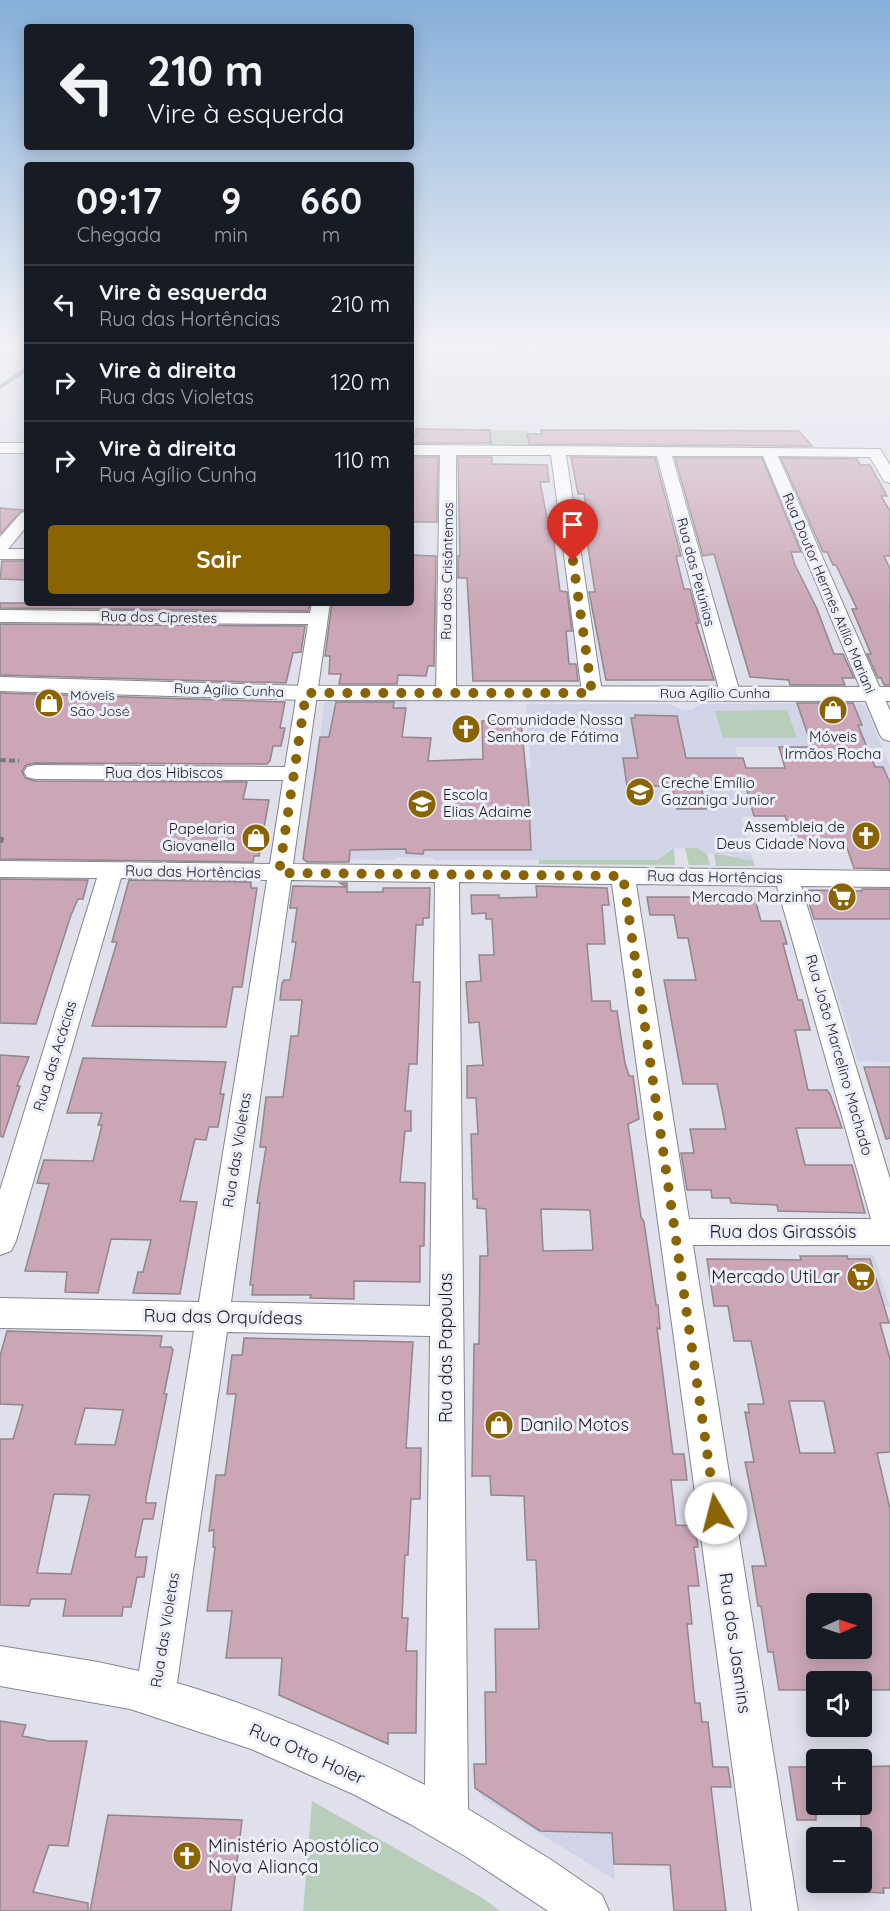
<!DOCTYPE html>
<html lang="pt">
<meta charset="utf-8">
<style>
:root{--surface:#171b24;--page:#242831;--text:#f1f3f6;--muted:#9ea1a6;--line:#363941;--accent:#8a6302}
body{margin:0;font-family:Quicksand,sans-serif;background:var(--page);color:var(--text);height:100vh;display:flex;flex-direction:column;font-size:22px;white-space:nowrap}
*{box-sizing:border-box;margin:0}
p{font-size:20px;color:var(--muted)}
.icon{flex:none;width:33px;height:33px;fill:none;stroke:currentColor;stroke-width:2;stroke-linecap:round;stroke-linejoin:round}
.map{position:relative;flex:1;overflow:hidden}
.drawer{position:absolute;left:24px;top:162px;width:390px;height:444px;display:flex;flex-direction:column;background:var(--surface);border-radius:6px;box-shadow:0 3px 15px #0003}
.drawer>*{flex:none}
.banner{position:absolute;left:24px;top:24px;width:390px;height:126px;border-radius:6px;box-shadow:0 3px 15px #0003;background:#171b24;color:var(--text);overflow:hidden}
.needle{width:39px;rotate:87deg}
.controls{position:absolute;left:806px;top:1593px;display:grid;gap:12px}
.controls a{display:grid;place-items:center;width:66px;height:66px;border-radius:6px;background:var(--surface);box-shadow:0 3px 15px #0003;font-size:30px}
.pin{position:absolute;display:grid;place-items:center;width:51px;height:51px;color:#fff;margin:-62px -26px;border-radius:50% 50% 50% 0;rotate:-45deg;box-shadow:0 0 6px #0007}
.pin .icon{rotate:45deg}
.me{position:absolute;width:66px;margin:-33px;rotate:352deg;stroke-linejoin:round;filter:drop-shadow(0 0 4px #0008)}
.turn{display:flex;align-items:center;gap:21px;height:126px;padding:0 24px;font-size:27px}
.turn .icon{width:78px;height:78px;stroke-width:2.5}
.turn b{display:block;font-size:42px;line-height:51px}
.eta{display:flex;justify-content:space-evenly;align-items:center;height:102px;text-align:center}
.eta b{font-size:36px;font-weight:700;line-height:42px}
.cta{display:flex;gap:12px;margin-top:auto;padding:12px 24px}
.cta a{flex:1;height:69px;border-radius:6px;background:var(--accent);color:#fff;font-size:24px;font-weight:700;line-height:69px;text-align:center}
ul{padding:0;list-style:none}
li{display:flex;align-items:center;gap:18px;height:78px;padding:0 24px;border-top:2px solid var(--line)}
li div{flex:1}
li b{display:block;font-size:22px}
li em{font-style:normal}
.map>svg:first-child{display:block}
</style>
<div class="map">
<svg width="890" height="1911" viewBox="0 0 890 1911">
<rect width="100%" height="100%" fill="#dfe0ec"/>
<g fill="#d1d4e7">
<polygon points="494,342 890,342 890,359 495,358"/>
<polygon points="330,700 407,701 402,737 320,737 324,703"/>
<polygon points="859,703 865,706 890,766 890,784 812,747 735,747 754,816 741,817 753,860 740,860 730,854 705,854 697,848 671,849 657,860 434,860 434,858 396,857 395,860 303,859 315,771 531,768 526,704 670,704 683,710 692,710 701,704"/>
<polygon points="805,890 874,890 884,919 890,919 890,1062 858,1061"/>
<polygon points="830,1254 874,1255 890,1307 843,1306"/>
<polygon points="474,1764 608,1768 615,1880 484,1799 475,1788"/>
</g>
<g fill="#b8cdba">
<polygon points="490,430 527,430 529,447 491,446"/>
<polygon points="787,710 797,738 723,738 715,711"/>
<polygon points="674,848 675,865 539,864 539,860 657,860"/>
<polygon points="685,848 697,848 707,854 710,865 689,865"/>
<path d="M714,854C730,854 738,860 753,860L755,866H716Z"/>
<polygon points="312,1801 484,1899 500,1911 303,1911"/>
</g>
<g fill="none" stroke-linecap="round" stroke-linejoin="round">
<polyline stroke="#6d7e91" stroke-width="4" points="0,387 27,369"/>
</g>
<g fill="#caa6b6" stroke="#91868b" stroke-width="1.5" fill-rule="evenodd">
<polygon points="416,429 490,430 491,443 411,443 411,435 416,435"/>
<polygon points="541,430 799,431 812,446 529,444 527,434 542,434"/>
<polygon points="411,457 438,457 437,522 411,522"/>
<polygon points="458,457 492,457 492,464 547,465 549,482 540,482 547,518 551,518 560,591 567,592 572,631 566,631 569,664 576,664 578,681 473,681 467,578 458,578 458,556 460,556"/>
<polygon points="571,457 655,458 681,556 676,556 684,589 690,589 699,623 696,623 714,680 606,680 589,592 595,592 585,528 589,528 584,494 578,494"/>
<polygon points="675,458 762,458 801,552 791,552 795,565 817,609 834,654 843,654 854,678 842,678 845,685 790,685 789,680 750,677 714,554 703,556"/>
<polygon points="781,458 857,459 860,465 870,465 887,496 881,496 890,511 890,556 884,556 890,569 890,685 884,685 881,678 878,678 867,654 871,654 852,609 857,609 836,565 833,565 827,552 823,552"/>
<polygon points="0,508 23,510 1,533 0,533"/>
<polygon points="411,555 436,556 434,666 428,666 426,676 398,675 397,684 339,684 341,674 329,674 330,656 325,656 332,603 411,603"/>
<polygon points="2,561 27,561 27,580 0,579"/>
<polygon points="0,603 310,603 308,611 0,608"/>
<polygon points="0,624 305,626 301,652 293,653 286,683 0,675"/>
<polygon points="0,693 285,702 280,728 285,728 281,746 273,746 270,761 267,764 35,763 26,765 22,771 25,778 35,781 247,782 243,799 269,800 259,856 254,856 253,862 0,859"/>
<polygon points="336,702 394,702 393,708 406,708 402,737 431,738 428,761 483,759 482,721 521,721 529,804 531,850 424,850 423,854 406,853 406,849 350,850 349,862 307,862 303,859 320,737 329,737"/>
<polygon points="797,703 853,703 862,725 858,725 875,767 883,767 890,783 890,869 854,868 847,848 796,846 785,816 754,816 746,786 701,786 706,809 677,809 672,786 627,786 623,758 638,758 631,718 635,718 635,715 677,716 686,758 743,758 746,768 785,768 779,747 812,747"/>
<polygon points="0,879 88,880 83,899 78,899 71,915 36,1024 0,1023"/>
<polygon points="129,880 251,882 251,888 257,888 242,987 233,987 226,1027 92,1026 117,942 112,942"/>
<polygon points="340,883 347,883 347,892 383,892 383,888 430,888 429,918 423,918 423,925 416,925 413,982 420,982 417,1064 409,1064 405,1111 411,1111 411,1131 405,1131 400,1182 425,1183 424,1246 420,1246 420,1282 354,1281 354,1299 310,1298 311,1295 252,1295 253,1285 250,1285 260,1203 257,1203 266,1147 260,1147 266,1097 283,1097 291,1036 298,1036 302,1000 280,1000 282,983 284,980 290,980 296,942 292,942 297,908 290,908 293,886 347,887"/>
<path d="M536,886L607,888L609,905H602L605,944H587L592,1001H610L611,1011H617L625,1063L629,1076H633L639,1119L628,1124L641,1217L644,1222L656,1305H658L660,1329L657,1328L673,1454H684L687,1480H671L676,1525L695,1526L698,1547H694L699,1586H688L692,1624H687L695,1703H700L702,1722H708L713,1767H728L731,1787H711L726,1911H674L670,1865L614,1864L612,1833L540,1831L475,1788L474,1764H486L485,1692H496L495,1629H539L536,1560H527L524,1496L491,1495L490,1476H472L474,1344H479L480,1256H488L486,1209L477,1208V1199H473L471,1134H478L476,1098H467V1066L483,1065L479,1022L469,1023L466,982L481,981L479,955H494L492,919H486V913L472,914L471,895H499V898L537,897ZM541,1209L590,1210L593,1250L543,1251Z"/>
<polygon points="862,889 890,889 890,919 814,919 805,890 862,891"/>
<polygon points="708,895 754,895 761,921 780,921 787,944 783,944 798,1000 802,1000 810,1030 795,1030 808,1090 827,1090 830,1094 842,1128 796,1128 805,1165 852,1165 865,1213 778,1211 777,1205 731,1203 730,1198 712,1198 711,1190 687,1190 681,1153 694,1153 690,1129 726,1129 717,1084 683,1084 664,980 696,980 688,938 678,938 674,915 650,915 647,897 708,897"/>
<polygon points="0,1055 29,1057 17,1086 20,1086 3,1137 0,1136"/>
<polygon points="83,1058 226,1062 220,1094 224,1094 218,1127 209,1127 206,1140 195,1139 180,1201 197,1202 180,1294 133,1293 138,1272 143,1272 151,1240 111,1239 98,1293 65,1292 67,1272 25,1271 49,1184 37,1183 44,1160 93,1161 102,1125 98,1125 102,1113 67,1113"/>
<polygon points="864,1067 890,1067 890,1138 886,1139"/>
<path d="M800,1256H847L848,1259H870L889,1323H880L890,1359V1452L877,1453L890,1509V1690H861V1682H816V1690H779L773,1652H768L761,1606H758L752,1566H766L745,1462H754L745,1412L749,1413L748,1404H764L751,1341H734L728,1306H714L707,1259L801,1260ZM789,1401H824L835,1453H800ZM816,1604H861V1648H816Z"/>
<path d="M7,1331L162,1336L160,1347H171L173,1350L164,1394H167L146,1497V1503H156L153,1519H143L135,1557H147L144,1577H137L131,1607H123L122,1616H63L66,1599H31L29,1606L0,1605V1439H13L23,1405L0,1404V1356ZM85,1408L123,1410L115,1445L75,1444ZM54,1494L90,1495L71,1574L37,1573Z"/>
<polygon points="244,1338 413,1342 406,1448 421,1448 420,1499 411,1499 408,1555 405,1555 402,1618 408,1618 406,1651 417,1651 416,1733 388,1733 388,1744 279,1695 282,1658 226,1658 232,1611 207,1611 215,1547 213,1547 214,1530 209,1531 216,1475 225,1475 236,1394 227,1394 232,1355 242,1355"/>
<polygon points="0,1721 26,1725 22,1736 49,1741 87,1741 68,1846 49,1845 33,1892 88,1903 88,1911 0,1911"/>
<polygon points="890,1766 890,1888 883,1888 884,1893 861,1892 861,1767"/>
<polygon points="789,1767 816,1767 816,1820 797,1820"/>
<polygon points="108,1815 242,1820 231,1911 90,1911"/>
</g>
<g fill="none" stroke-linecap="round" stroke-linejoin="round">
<g stroke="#848690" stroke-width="2">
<g id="minor">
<polygon points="524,342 536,342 535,352 525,352"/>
<rect x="0" y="443" width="27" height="10"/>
<polygon points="411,445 880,449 890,465 890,483 884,481 870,457 778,456 890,711 890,741 883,739 880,735 763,456 672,456 740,693 737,697 723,697 720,693 657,456 566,455 602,693 599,697 585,697 582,693 551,455 456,455 456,693 453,697 439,697 436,693 440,455 411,455"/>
<polygon points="27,511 27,526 8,549 27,549 27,559 0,559 0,537 21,513"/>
<path d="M312,603H330L293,864L890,871V887L801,886L890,1179V1245H693L798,1911H752L612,884L459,882L468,1809L550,1859L602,1895L609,1911H548L465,1856L410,1824L353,1794L251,1749L130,1709L0,1686V1646L98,1662L139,1671L194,1331L0,1328V1298L199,1302L267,880L121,878L16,1241L11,1251L0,1255V1190L97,878L0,877V861L270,864L283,780L35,779L27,777L24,772L27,767L35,765L285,767L308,624L0,622V610L310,613ZM291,880L435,882L430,1306L231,1302ZM636,884L777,886L871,1219H689ZM227,1332L430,1336L425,1785C345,1745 263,1708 177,1683Z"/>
</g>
</g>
<g stroke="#848690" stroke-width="2">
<polygon id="major" points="0,677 306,686 890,687 890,701 306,700 0,691"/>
</g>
<g stroke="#777880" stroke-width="4" stroke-dasharray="6 3" stroke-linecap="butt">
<polyline points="0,760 19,761"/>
<polyline points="0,838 2,839 0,845"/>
</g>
<use href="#minor" fill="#fff" fill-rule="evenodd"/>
<use href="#major" fill="#fff" fill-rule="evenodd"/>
</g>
<linearGradient id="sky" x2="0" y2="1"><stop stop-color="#85afd9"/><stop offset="0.56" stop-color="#f1f1f6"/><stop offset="1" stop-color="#f1f1f6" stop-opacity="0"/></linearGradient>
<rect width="890" height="610" fill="url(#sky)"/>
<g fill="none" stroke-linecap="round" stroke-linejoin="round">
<polyline stroke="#8a6302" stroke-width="10" stroke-dasharray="0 18" points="573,561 592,693 306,693 279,873 623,876 716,1513"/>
</g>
<defs>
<g id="shop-disc" transform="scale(1.5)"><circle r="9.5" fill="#8a6302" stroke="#eceef9"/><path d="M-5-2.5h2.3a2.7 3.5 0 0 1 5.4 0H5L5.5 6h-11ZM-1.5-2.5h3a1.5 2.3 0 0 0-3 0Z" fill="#fff"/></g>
<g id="church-disc" transform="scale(1.5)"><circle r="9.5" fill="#8a6302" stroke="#eceef9"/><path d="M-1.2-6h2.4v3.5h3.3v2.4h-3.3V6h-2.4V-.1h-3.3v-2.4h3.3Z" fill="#fff"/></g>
<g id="school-disc" transform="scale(1.5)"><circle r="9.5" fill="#8a6302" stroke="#eceef9"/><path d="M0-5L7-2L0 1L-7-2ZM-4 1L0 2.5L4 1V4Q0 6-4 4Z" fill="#fff"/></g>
<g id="supermarket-disc" transform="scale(1.5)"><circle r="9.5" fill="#8a6302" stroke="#eceef9"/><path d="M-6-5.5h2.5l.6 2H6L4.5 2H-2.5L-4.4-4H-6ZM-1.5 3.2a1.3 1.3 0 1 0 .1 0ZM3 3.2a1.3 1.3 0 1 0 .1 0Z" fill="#fff"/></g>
</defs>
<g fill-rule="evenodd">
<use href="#shop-disc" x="49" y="703"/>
<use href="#shop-disc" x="833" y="710"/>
<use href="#church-disc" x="466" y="729"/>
<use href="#school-disc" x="640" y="792"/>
<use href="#school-disc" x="422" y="804"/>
<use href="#church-disc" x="866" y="836"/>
<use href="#shop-disc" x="256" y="838"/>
<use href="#supermarket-disc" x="842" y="897"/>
<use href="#supermarket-disc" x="861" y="1277"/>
<use href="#shop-disc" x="499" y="1425"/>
<use href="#church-disc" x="187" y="1856"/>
</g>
<g text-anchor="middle" stroke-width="6" stroke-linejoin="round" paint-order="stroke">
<g font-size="14" fill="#1c1c20" stroke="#eceef9">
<text transform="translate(447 571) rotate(-89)" y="5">Rua dos Crisântemos</text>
<text transform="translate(696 572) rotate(75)" y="5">Rua das Petúnias</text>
<text transform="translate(829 593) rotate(67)" y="5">Rua Doutor Hermes Atílio Mariani</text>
<text transform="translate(159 617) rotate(1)" y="5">Rua dos Ciprestes</text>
<text transform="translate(229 690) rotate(2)" y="5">Rua Agílio Cunha</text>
<text x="715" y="698">Rua Agílio Cunha</text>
</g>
<g font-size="14" fill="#1c1c20" stroke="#eceef9" text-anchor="start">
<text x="70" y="700">Móveis<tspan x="70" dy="16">São José</tspan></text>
</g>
<g font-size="15" fill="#1c1c20" stroke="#eceef9" text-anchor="start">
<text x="487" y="725">Comunidade Nossa<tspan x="487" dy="17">Senhora de Fátima</tspan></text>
<text x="833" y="742" text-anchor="middle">Móveis<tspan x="833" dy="17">Irmãos Rocha</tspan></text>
<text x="661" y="788">Creche Emílio<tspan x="661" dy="17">Gazaniga Junior</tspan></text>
<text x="443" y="800">Escola<tspan x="443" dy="17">Elias Adaime</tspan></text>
<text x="845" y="832" text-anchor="end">Assembleia de<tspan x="845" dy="17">Deus Cidade Nova</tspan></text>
<text x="235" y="834" text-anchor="end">Papelaria<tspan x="235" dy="17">Giovanella</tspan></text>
<text x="821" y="902" text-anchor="end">Mercado Marzinho</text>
</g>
<g font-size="15" fill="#1c1c20" stroke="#eceef9">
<text x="164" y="778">Rua dos Hibiscos</text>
<text transform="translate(193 872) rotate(1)" y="5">Rua das Hortências</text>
<text transform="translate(715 877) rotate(1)" y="5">Rua das Hortências</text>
<text transform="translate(839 1055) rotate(74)" y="5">Rua João Marcelino Machado</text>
<text transform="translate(55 1056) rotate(-73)" y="5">Rua das Acácias</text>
<text transform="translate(237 1150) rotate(-81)" y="5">Rua das Violetas</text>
<text transform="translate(165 1630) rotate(-81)" y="5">Rua das Violetas</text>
</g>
<g font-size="18" fill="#1c1c20" stroke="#eceef9">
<text x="783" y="1238">Rua dos Girassóis</text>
<text transform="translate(223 1317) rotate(1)" y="6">Rua das Orquídeas</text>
<text transform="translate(446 1348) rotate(-90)" y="6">Rua das Papoulas</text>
<text transform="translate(735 1643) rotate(82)" y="6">Rua dos Jasmins</text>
<text transform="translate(307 1754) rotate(24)" y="6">Rua Otto Hoier</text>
</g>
<g font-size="18" fill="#1c1c20" stroke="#eceef9" text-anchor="start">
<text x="840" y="1283" text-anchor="end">Mercado UtiLar</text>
<text x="520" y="1431">Danilo Motos</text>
<text x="208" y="1852">Ministério Apostólico<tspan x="208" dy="21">Nova Aliança</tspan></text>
</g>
</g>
</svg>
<div class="controls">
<a><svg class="needle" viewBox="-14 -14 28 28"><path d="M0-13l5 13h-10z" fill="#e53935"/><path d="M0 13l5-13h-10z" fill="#9ea1a6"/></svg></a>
<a><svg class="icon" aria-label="sound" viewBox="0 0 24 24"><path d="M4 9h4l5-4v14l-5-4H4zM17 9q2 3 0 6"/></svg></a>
<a>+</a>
<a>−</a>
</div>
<div class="pin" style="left:573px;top:561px;background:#d93025"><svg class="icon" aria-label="arrive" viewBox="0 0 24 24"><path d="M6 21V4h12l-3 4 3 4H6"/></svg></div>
<svg class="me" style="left:716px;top:1513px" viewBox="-20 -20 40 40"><circle r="19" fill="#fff"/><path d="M0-13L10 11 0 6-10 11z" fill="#8a6302"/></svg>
<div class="banner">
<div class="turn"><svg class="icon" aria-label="left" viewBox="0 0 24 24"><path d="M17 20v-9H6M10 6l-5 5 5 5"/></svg><div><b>210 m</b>Vire à esquerda</div></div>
</div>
<section class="drawer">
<div class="eta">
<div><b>09:17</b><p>Chegada</p></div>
<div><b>9</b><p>min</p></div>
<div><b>660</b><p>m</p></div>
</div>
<ul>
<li><svg class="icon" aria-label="left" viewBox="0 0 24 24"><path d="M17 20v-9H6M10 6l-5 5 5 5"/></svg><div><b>Vire à esquerda</b><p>Rua das Hortências</p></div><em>210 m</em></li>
<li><svg class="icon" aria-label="right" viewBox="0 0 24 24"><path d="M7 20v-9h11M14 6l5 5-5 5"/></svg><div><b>Vire à direita</b><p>Rua das Violetas</p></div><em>120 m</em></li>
<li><svg class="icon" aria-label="right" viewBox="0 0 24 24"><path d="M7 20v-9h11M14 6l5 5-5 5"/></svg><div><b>Vire à direita</b><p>Rua Agílio Cunha</p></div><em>110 m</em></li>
</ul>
<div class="cta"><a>Sair</a></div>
</section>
</div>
